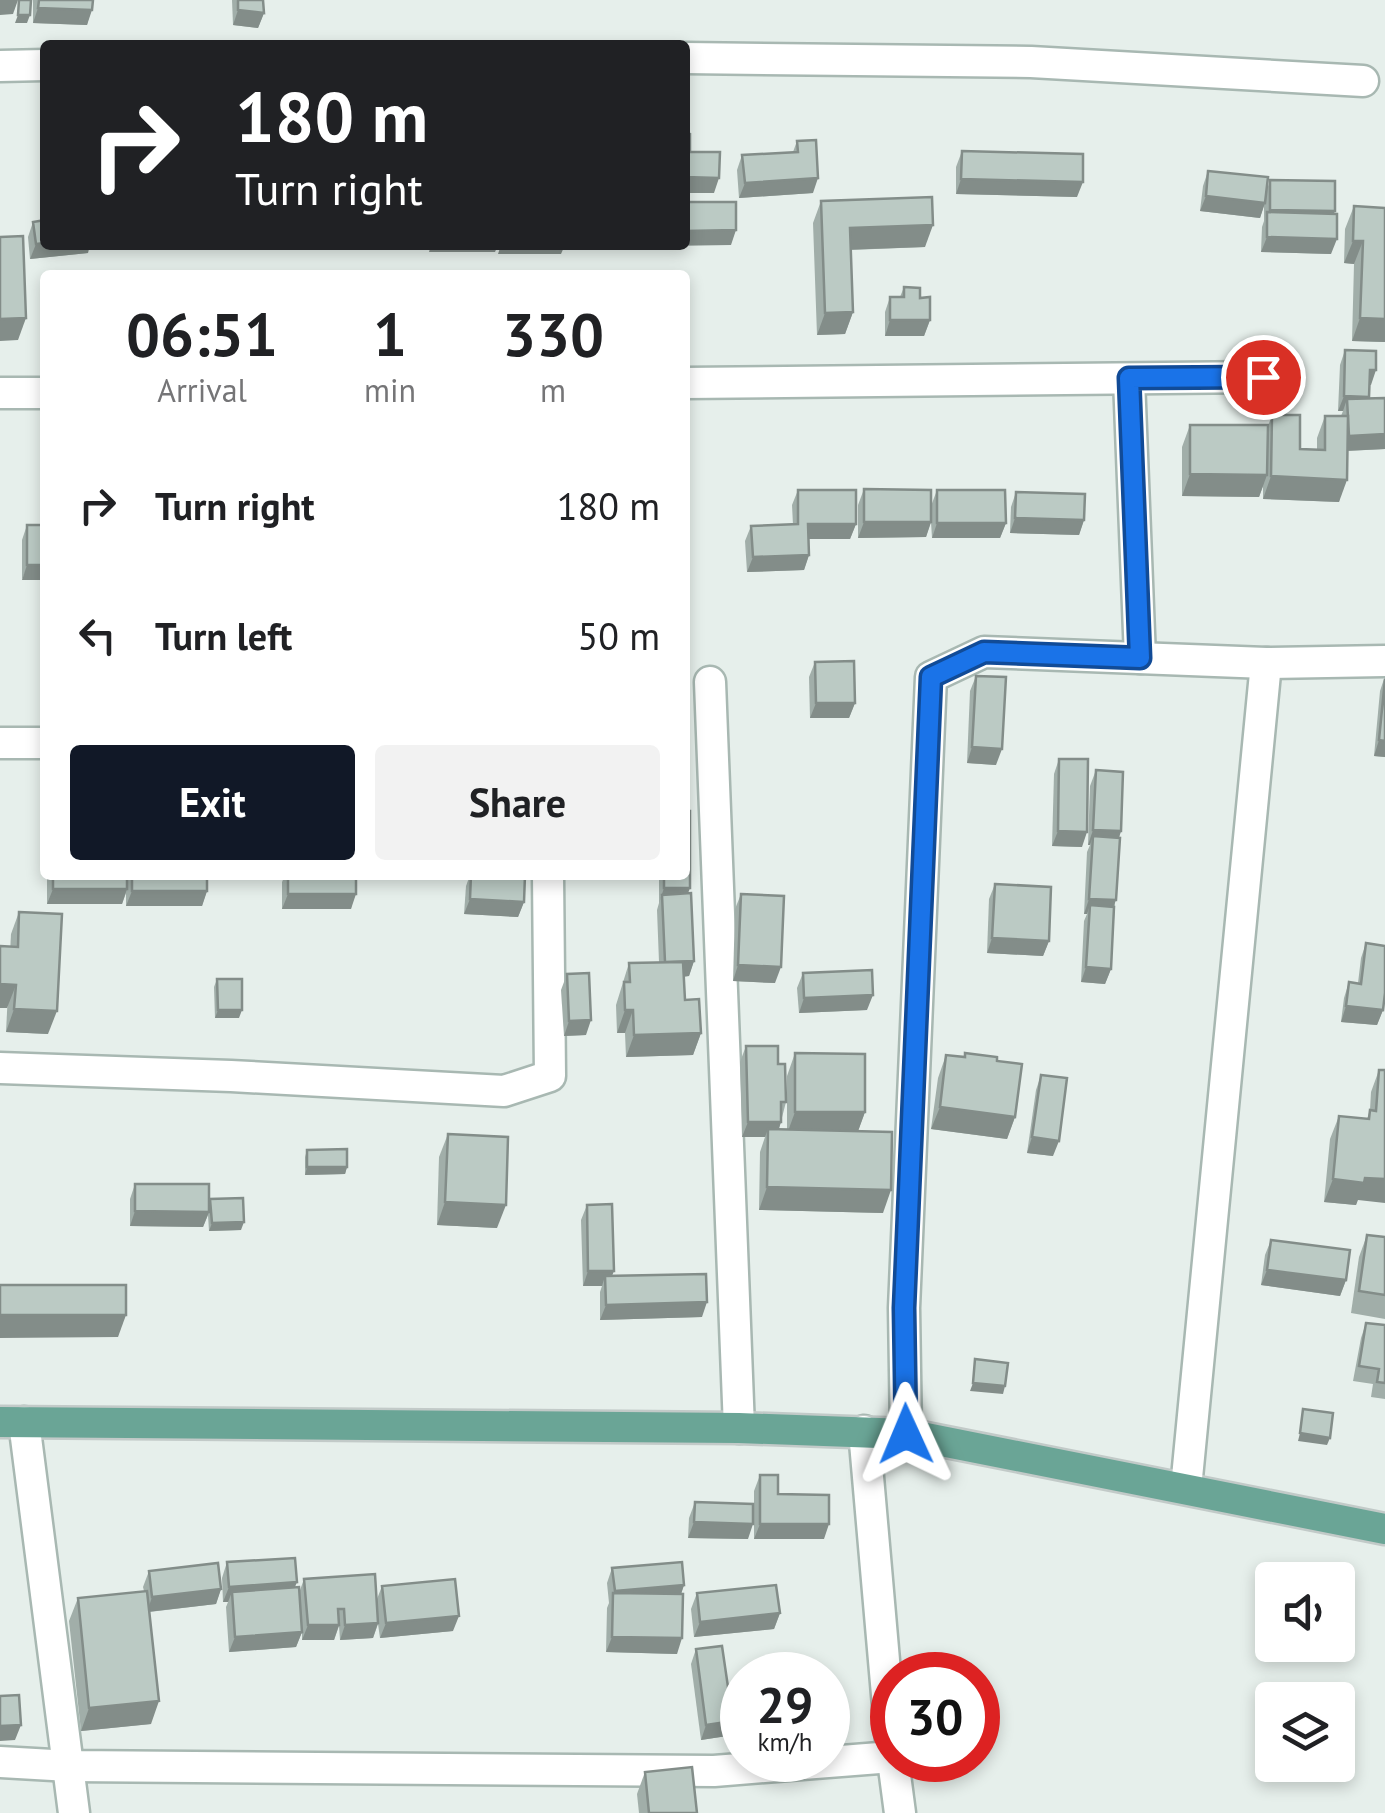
<!DOCTYPE html>
<style>
:root{--surface:#fff;--page:#f2f2f2;--text:#202124;--muted:#757577;--accent:#111827}
body{margin:0;font-family:"PT Sans",sans-serif;background:var(--page);color:var(--text);height:100vh;display:flex;flex-direction:column;font-size:38px;white-space:nowrap}
*{box-sizing:border-box;margin:0}
p{font-size:32px;color:var(--muted)}
.icon{flex:none;width:55px;height:55px;fill:none;stroke:currentColor;stroke-width:2;stroke-linecap:round;stroke-linejoin:round}
.map{position:relative;flex:1;overflow:hidden}
.drawer{position:absolute;left:40px;top:270px;width:650px;height:610px;display:flex;flex-direction:column;background:var(--surface);border-radius:10px;box-shadow:0 5px 15px #0003}
.drawer>*{flex:none}
.banner{position:absolute;left:40px;top:40px;width:650px;height:210px;border-radius:10px;box-shadow:0 5px 15px #0003;background:#202124;color:#fff;overflow:hidden}
.tools{position:absolute;left:1255px;top:1562px;display:grid;gap:20px}
.tools a{display:grid;place-items:center;width:100px;height:100px;border-radius:10px;background:var(--surface);box-shadow:0 5px 15px #0003;font-size:50px}
.speed{position:absolute;left:720px;top:1652px;display:flex;gap:20px;font-size:50px;font-weight:700;text-align:center}
.speed>*{display:grid;place-content:center;width:130px;height:130px;border-radius:50%;background:var(--surface);box-shadow:0 5px 15px #0003;line-height:1}
.speed small{font-size:25px;font-weight:400}
.speed .limit{border:15px solid #d22;background:#fff;color:#111}
.pin{position:absolute;display:grid;place-items:center;width:85px;height:85px;color:#fff;margin:-42px;border:5px solid #fff;border-radius:50%;box-shadow:0 2px 10px #0007}
.me{position:absolute;width:110px;margin:-55px;rotate:359deg;stroke-linejoin:round;filter:drop-shadow(0 0 8px #0008)}
.turn{display:flex;align-items:center;gap:35px;height:210px;padding:0 30px;font-size:45px}
.turn .icon{width:130px;height:130px;stroke-width:2.5}
.turn b{display:block;font-size:70px;line-height:85px}
.eta{display:flex;justify-content:space-evenly;align-items:center;height:170px;text-align:center}
.eta b{font-size:60px;font-weight:700;line-height:70px}
.primary-button{display:flex;gap:20px;margin-top:auto;padding:20px 30px}
.primary-button a{flex:1;height:115px;border-radius:10px;background:var(--accent);color:#fff;font-size:40px;font-weight:700;line-height:115px;text-align:center}
.primary-button a+a{background:var(--page);color:var(--text)}
ul{padding:0;list-style:none}
li{display:flex;align-items:center;gap:30px;height:130px;padding:0 30px}
li div{flex:1}
li b{display:block;font-size:38px}
li em{font-style:normal}
.map>svg:first-child{display:block}
</style>
<div class="map">
<svg width="1385" height="1813" viewBox="0 0 1385 1813">
<rect width="100%" height="100%" fill="#e6efeb"/>
<g fill="none" stroke-linecap="round" stroke-linejoin="round">
<g stroke="#a8b8b2" stroke-width="35">
<g id="minor">
<polyline points="685,58 1031,62 1363,81"/>
<polyline points="0,66 45,65"/>
<polyline points="1129,379 1140,658"/>
<polyline points="685,383 1263,377"/>
<polyline points="0,393 45,393"/>
<polyline points="710,682 739,1428"/>
<polyline points="0,743 45,743"/>
<polyline points="0,1068 231,1076 504,1091 550,1076 548,875"/>
<polyline points="24,1422 74,1813"/>
<polyline points="864,1431 892,1752"/>
<polyline points="906,1434 904,1308 931,677 984,652 1266,663 1385,661"/>
<polyline points="1186,1488 1266,663"/>
<polyline points="893,1760 900,1813"/>
<polyline points="0,1762 70,1766 714,1771 892,1757"/>
</g>
</g>
<g stroke="#c2cac8" stroke-width="35">
<polyline id="primary" points="0,1422 739,1428 906,1434 1385,1529"/>
</g>
<use href="#minor" stroke="#fff" stroke-width="30"/>
<use href="#primary" stroke="#6aa596" stroke-width="30"/>
</g>
<g fill="#a1aea9">
<polygon points="33,0 93,0 87,25 33,23"/>
<polygon points="232,0 263,0 264,13 258,28 233,25"/>
<polygon points="797,141 813,193 739,198 737,170 742,155 793,152"/>
<polygon points="962,151 1077,197 956,194 956,167"/>
<polygon points="1208,171 1267,190 1270,180 1334,214 1331,254 1261,252 1262,227 1264,221 1264,205 1260,218 1200,211 1203,186"/>
<polygon points="821,201 925,247 850,250 853,312 845,334 817,335 813,223"/>
<polygon points="1354,206 1385,342 1352,341 1354,264 1344,263 1345,229"/>
<polygon points="33,222 88,253 30,259 28,237"/>
<polygon points="904,287 920,298 930,320 924,336 885,336 885,312 890,297 900,297"/>
<polygon points="1345,350 1371,385 1369,385 1368,399 1385,398 1385,449 1347,451 1339,502 1263,499 1263,486 1259,497 1182,496 1182,447 1190,425 1268,426 1272,415 1300,449 1317,450 1317,438 1325,416 1341,416 1343,411 1338,411 1340,365"/>
<polygon points="864,489 931,506 937,490 1006,523 1000,538 932,538 931,522 926,537 858,538 858,505"/>
<polygon points="798,490 856,524 850,539 809,539 809,555 804,570 747,572 745,541 751,526 793,525 792,505"/>
<polygon points="1016,492 1084,520 1079,535 1010,533 1011,507"/>
<polygon points="27,525 45,525 22,580 22,540"/>
<polygon points="815,662 855,703 849,718 810,718 809,677"/>
<polygon points="976,676 996,765 967,763 970,691"/>
<polygon points="1385,676 1385,757 1374,756 1380,691"/>
<polygon points="1059,759 1082,847 1052,846 1054,774"/>
<polygon points="1096,770 1121,831 1119,838 1111,969 1105,984 1081,982 1084,921 1087,914 1084,914 1087,852 1090,845 1088,845 1090,786"/>
<polygon points="47,875 207,875 207,891 202,906 126,906 126,893 122,904 47,904"/>
<polygon points="285,875 356,875 351,909 282,909 282,882"/>
<polygon points="470,875 525,875 524,902 518,917 464,914 466,886"/>
<polygon points="659,875 685,875 694,961 689,976 684,977 685,1000 701,1033 693,1055 626,1057 625,1033 617,1033 616,1005 629,963 659,962 657,910 659,903"/>
<polygon points="995,884 1049,941 1043,956 987,953 989,899"/>
<polygon points="741,894 775,983 733,981 735,909"/>
<polygon points="19,912 48,1034 6,1032 11,934"/>
<polygon points="1366,943 1383,1010 1377,1025 1341,1022 1344,998 1349,982 1358,983 1361,958"/>
<polygon points="803,973 867,1010 799,1013 797,988"/>
<polygon points="567,974 586,1035 564,1036 561,990"/>
<polygon points="217,979 239,1018 215,1018 214,987"/>
<polygon points="746,1046 778,1064 786,1102 779,1129 787,1129 787,1076 795,1053 865,1112 858,1131 883,1213 759,1210 760,1152 765,1137 742,1137 740,1062"/>
<polygon points="965,1053 997,1061 1015,1117 1007,1139 931,1129 938,1078 946,1055 964,1057"/>
<polygon points="1379,1070 1385,1070 1356,1205 1324,1202 1330,1139 1339,1116 1367,1119 1370,1110 1371,1092"/>
<polygon points="1041,1075 1053,1156 1027,1153 1036,1090"/>
<polygon points="448,1134 497,1228 437,1225 439,1157"/>
<polygon points="307,1150 347,1167 345,1174 305,1175 305,1157"/>
<polygon points="135,1184 209,1202 241,1230 209,1231 208,1215 203,1227 130,1226 130,1199"/>
<polygon points="587,1205 612,1276 702,1317 600,1320 600,1292 602,1286 583,1286 581,1220"/>
<polygon points="1367,1235 1385,1237 1385,1319 1351,1313 1359,1257"/>
<polygon points="1271,1240 1346,1280 1340,1296 1261,1285 1265,1255"/>
<polygon points="1366,1323 1385,1325 1385,1399 1371,1397 1373,1384 1353,1381 1361,1338"/>
<polygon points="760,1475 778,1494 824,1539 754,1539 754,1491"/>
<polygon points="695,1502 748,1539 688,1538 689,1518"/>
<polygon points="227,1562 295,1588 299,1593 304,1579 377,1599 382,1586 453,1631 380,1638 378,1624 373,1638 340,1640 339,1626 334,1640 302,1640 302,1632 296,1647 229,1652 226,1607 228,1602 223,1602 222,1578"/>
<polygon points="612,1568 684,1585 681,1594 677,1654 606,1652 607,1608 609,1603 607,1583"/>
<polygon points="149,1571 221,1589 216,1604 149,1612 151,1724 81,1731 69,1621 78,1598 144,1591 143,1587"/>
<polygon points="697,1593 780,1613 774,1629 694,1637 691,1609"/>
<polygon points="696,1649 727,1736 701,1740 691,1664"/>
<polygon points="645,1772 697,1813 639,1813 637,1794"/>
</g>
<g fill="#838d89">
<polygon points="0,0 18,0 13,14 0,15"/>
<polygon points="38,8 92,10 87,25 33,23"/>
<polygon points="238,10 264,13 258,28 233,25"/>
<polygon points="18,15 30,15 27,23 15,23"/>
<polygon points="685,177 719,178 714,193 685,193"/>
<polygon points="818,178 813,193 739,198 745,183"/>
<polygon points="961,179 1083,182 1077,197 956,194"/>
<polygon points="1206,196 1265,203 1260,218 1200,211"/>
<polygon points="1270,210 1335,211 1329,227 1267,216"/>
<polygon points="933,225 925,247 841,250 850,228"/>
<polygon points="736,230 731,245 666,246 685,245 685,231"/>
<polygon points="1267,237 1337,239 1331,254 1261,252"/>
<polygon points="1353,241 1363,241 1354,264 1344,263"/>
<polygon points="45,243 45,245 90,245 88,253 30,259 36,244"/>
<polygon points="431,245 498,245 495,252 429,252"/>
<polygon points="501,245 565,245 561,254 498,254"/>
<polygon points="853,312 845,334 817,335 825,313"/>
<polygon points="26,318 18,340 0,341 0,319"/>
<polygon points="1360,318 1385,319 1385,342 1352,341"/>
<polygon points="890,320 930,320 924,336 885,336"/>
<polygon points="1370,370 1376,370 1371,385 1364,385"/>
<polygon points="1344,396 1369,397 1363,412 1347,399 1343,411 1338,411"/>
<polygon points="1385,434 1385,449 1343,451 1349,436"/>
<polygon points="1190,474 1267,475 1259,497 1182,496"/>
<polygon points="1271,476 1347,480 1339,502 1263,499"/>
<polygon points="1015,518 1084,520 1079,535 1010,533"/>
<polygon points="864,522 931,522 926,537 858,538"/>
<polygon points="937,523 1006,523 1000,538 932,538"/>
<polygon points="808,524 856,524 850,539 802,539"/>
<polygon points="809,555 804,570 747,572 753,557"/>
<polygon points="27,565 45,565 45,580 22,580"/>
<polygon points="816,703 855,703 849,718 810,718"/>
<polygon points="1379,740 1385,741 1385,757 1374,756"/>
<polygon points="972,747 1002,749 996,765 967,763"/>
<polygon points="1093,830 1121,831 1116,846 1093,836 1090,845 1088,845"/>
<polygon points="1058,831 1087,832 1082,847 1052,846"/>
<polygon points="664,888 690,888 684,904 662,895 659,903"/>
<polygon points="53,889 127,889 122,904 47,904"/>
<polygon points="132,891 207,891 202,906 126,906"/>
<polygon points="288,894 356,894 351,909 282,909"/>
<polygon points="470,899 524,902 518,917 464,914"/>
<polygon points="1089,899 1116,900 1110,915 1090,905 1087,914 1084,914"/>
<polygon points="992,938 1049,941 1043,956 987,953"/>
<polygon points="694,961 689,976 659,978 665,962"/>
<polygon points="738,965 781,967 775,983 733,981"/>
<polygon points="1086,967 1111,969 1105,984 1081,982"/>
<polygon points="0,984 16,985 7,1008 0,1008"/>
<polygon points="873,995 867,1010 799,1013 804,998"/>
<polygon points="1346,1006 1383,1010 1377,1025 1341,1022"/>
<polygon points="14,1009 57,1011 48,1034 6,1032"/>
<polygon points="218,1010 242,1010 239,1018 215,1018"/>
<polygon points="625,1010 633,1010 625,1033 617,1033"/>
<polygon points="591,1020 586,1035 564,1036 569,1021"/>
<polygon points="701,1033 693,1055 626,1057 634,1035"/>
<polygon points="940,1107 1015,1117 1007,1139 931,1129"/>
<polygon points="795,1112 865,1112 857,1134 787,1134"/>
<polygon points="748,1122 781,1122 776,1137 768,1129 765,1137 742,1137"/>
<polygon points="1032,1137 1059,1141 1053,1156 1027,1153"/>
<polygon points="307,1167 347,1167 345,1174 305,1175"/>
<polygon points="1365,1178 1385,1179 1385,1203 1358,1200 1356,1205 1324,1202 1333,1179"/>
<polygon points="767,1187 891,1190 883,1213 759,1210"/>
<polygon points="445,1202 506,1205 497,1228 437,1225"/>
<polygon points="135,1211 209,1212 203,1227 130,1226"/>
<polygon points="244,1222 241,1230 209,1231 212,1223"/>
<polygon points="1267,1270 1346,1280 1340,1296 1261,1285"/>
<polygon points="588,1271 614,1271 608,1286 605,1276 602,1286 583,1286"/>
<polygon points="707,1302 702,1317 600,1320 606,1305"/>
<polygon points="0,1315 126,1315 118,1337 0,1338"/>
<polygon points="973,1383 1005,1386 1003,1394 970,1391"/>
<polygon points="1300,1433 1330,1438 1327,1445 1298,1441"/>
<polygon points="694,1522 753,1524 748,1539 688,1538"/>
<polygon points="760,1524 829,1524 824,1539 754,1539"/>
<polygon points="297,1582 291,1597 232,1592 228,1602 223,1602 229,1587"/>
<polygon points="684,1585 679,1600 612,1598 615,1591"/>
<polygon points="221,1589 216,1604 147,1612 152,1597"/>
<polygon points="780,1613 774,1629 694,1637 700,1622"/>
<polygon points="459,1616 453,1631 380,1638 386,1623"/>
<polygon points="378,1623 373,1638 340,1640 345,1625"/>
<polygon points="308,1625 339,1625 334,1640 302,1640"/>
<polygon points="302,1632 296,1647 229,1652 235,1637"/>
<polygon points="612,1637 682,1638 677,1654 606,1652"/>
<polygon points="159,1701 151,1724 81,1731 89,1708"/>
<polygon points="733,1721 727,1736 701,1740 706,1725"/>
<polygon points="21,1725 15,1740 0,1741 0,1726"/>
</g>
<g fill="#bbcac4" stroke="#838d89" stroke-width="2.5">
<polygon points="19,0 31,0 30,15 18,15"/>
<polygon points="39,0 93,0 92,10 38,8"/>
<polygon points="238,0 263,0 264,13 238,10"/>
<polygon points="685,133 690,134 690,152 720,152 719,178 685,177"/>
<polygon points="816,140 818,178 745,183 742,155 798,152 797,141"/>
<polygon points="962,151 1083,154 1083,182 961,179"/>
<polygon points="1208,171 1268,177 1265,203 1206,196"/>
<polygon points="1270,180 1335,181 1335,211 1270,210"/>
<polygon points="932,197 933,225 850,228 853,312 825,313 821,201"/>
<polygon points="685,202 736,202 736,230 685,231"/>
<polygon points="1354,206 1385,208 1385,319 1360,318 1363,241 1353,241"/>
<polygon points="1267,212 1337,214 1337,239 1267,237"/>
<polygon points="45,220 45,243 36,244 33,222"/>
<polygon points="23,236 26,318 0,319 0,237"/>
<polygon points="904,287 920,288 920,298 930,297 930,320 890,320 890,297 904,297"/>
<polygon points="1345,350 1376,351 1376,370 1370,370 1369,397 1344,396"/>
<polygon points="1385,398 1385,434 1349,436 1347,399"/>
<polygon points="1272,415 1300,415 1300,449 1325,450 1325,416 1348,416 1347,480 1271,476"/>
<polygon points="1190,425 1268,425 1267,475 1190,474"/>
<polygon points="864,489 931,490 931,522 864,522"/>
<polygon points="798,490 856,490 856,524 808,524 809,555 753,557 751,526 798,524"/>
<polygon points="937,490 1005,490 1006,523 937,523"/>
<polygon points="1016,492 1085,494 1084,520 1015,518"/>
<rect x="27" y="525" width="18" height="40"/>
<polygon points="854,661 855,703 816,703 815,662"/>
<polygon points="976,676 1006,677 1002,749 972,747"/>
<polygon points="1385,679 1385,741 1379,740"/>
<polygon points="1059,759 1088,759 1087,832 1058,831"/>
<polygon points="1096,770 1123,772 1121,831 1093,830"/>
<polygon points="685,811 690,811 690,888 664,888 664,875 685,875"/>
<polygon points="1093,836 1120,838 1116,900 1089,899"/>
<rect x="53" y="875" width="74" height="14"/>
<rect x="132" y="875" width="75" height="16"/>
<rect x="288" y="875" width="68" height="19"/>
<polygon points="471,875 525,875 524,902 470,899"/>
<polygon points="995,884 1051,887 1049,941 992,938"/>
<polygon points="691,893 694,961 665,962 662,895"/>
<polygon points="741,894 784,896 781,967 738,965"/>
<polygon points="1090,905 1114,907 1111,969 1086,967"/>
<polygon points="19,912 62,914 57,1011 14,1009 16,985 0,984 0,946 18,947"/>
<polygon points="1366,943 1385,946 1385,993 1383,1010 1346,1006 1349,982 1361,984"/>
<polygon points="683,962 685,1000 699,999 701,1033 634,1035 633,1010 625,1010 624,982 630,982 629,963"/>
<polygon points="872,970 873,995 804,998 803,973"/>
<polygon points="589,973 591,1020 569,1021 567,974"/>
<polygon points="217,979 242,979 242,1010 218,1010"/>
<polygon points="746,1046 778,1046 778,1064 785,1064 786,1102 781,1102 781,1122 748,1122"/>
<polygon points="795,1053 865,1054 865,1112 795,1112"/>
<polygon points="965,1053 997,1057 997,1061 1022,1064 1015,1117 940,1107 946,1055 965,1057"/>
<polygon points="1379,1070 1385,1070 1385,1179 1365,1178 1364,1183 1333,1179 1339,1116 1369,1119 1370,1110 1376,1111"/>
<polygon points="1041,1075 1067,1078 1059,1141 1032,1137"/>
<polygon points="768,1129 892,1132 891,1190 767,1187"/>
<polygon points="448,1134 508,1137 506,1205 445,1202"/>
<polygon points="347,1149 347,1167 307,1167 307,1150"/>
<polygon points="135,1184 209,1184 209,1212 135,1211"/>
<polygon points="243,1198 244,1222 212,1223 210,1199"/>
<polygon points="612,1204 614,1271 588,1271 587,1205"/>
<polygon points="1367,1235 1385,1237 1385,1295 1359,1291"/>
<polygon points="1271,1240 1350,1250 1346,1280 1267,1270"/>
<polygon points="706,1274 707,1302 606,1305 605,1276"/>
<rect x="0" y="1285" width="126" height="30"/>
<polygon points="1366,1323 1385,1325 1385,1383 1377,1382 1379,1369 1359,1366"/>
<polygon points="975,1359 1008,1363 1005,1386 973,1383"/>
<polygon points="1303,1409 1333,1413 1330,1438 1300,1433"/>
<polygon points="760,1475 778,1475 778,1494 829,1495 829,1524 760,1524"/>
<polygon points="695,1502 753,1504 753,1524 694,1522"/>
<polygon points="295,1558 297,1582 229,1587 227,1562"/>
<polygon points="682,1562 684,1585 615,1591 612,1568"/>
<polygon points="218,1563 221,1589 152,1597 149,1571"/>
<polygon points="375,1574 378,1623 345,1625 344,1609 338,1609 339,1625 308,1625 304,1579"/>
<polygon points="455,1579 459,1616 386,1623 382,1586"/>
<polygon points="776,1585 780,1613 700,1622 697,1593"/>
<polygon points="299,1587 302,1632 235,1637 232,1592"/>
<polygon points="147,1591 159,1701 89,1708 78,1598"/>
<polygon points="613,1593 683,1594 682,1638 612,1637"/>
<polygon points="722,1646 733,1721 706,1725 696,1649"/>
<polygon points="19,1695 21,1725 0,1726 0,1696"/>
<polygon points="692,1767 697,1813 649,1813 645,1772"/>
</g>
<g fill="none" stroke-linecap="round" stroke-linejoin="round">
<g stroke="#114b97" stroke-width="25">
<polyline id="route" points="906,1434 904,1308 931,677 984,652 1140,658 1129,378 1263,377"/>
</g>
<use href="#route" stroke="#1a73e8" stroke-width="18"/>
</g>
</svg>
<div class="tools">
<a><svg class="icon" aria-label="sound" viewBox="0 0 24 24"><path d="M4 9h4l5-4v14l-5-4H4zM17 9q2 3 0 6"/></svg></a>
<a><svg class="icon" aria-label="layers" viewBox="0 0 24 24"><path d="M12 4l9 5-9 5-9-5zM3 14l9 5 9-5"/></svg></a>
</div>
<div class="speed"><div>29<small>km/h</small></div><div class="limit">30</div></div>
<div class="pin" style="left:1263px;top:377px;background:#d93025"><svg class="icon" aria-label="arrive" viewBox="0 0 24 24"><path d="M6 21V4h12l-3 4 3 4H6"/></svg></div>
<svg class="me" style="left:906px;top:1434px" viewBox="-20 -20 40 40"><path d="M0-17L14 15 0 8-14 15z" fill="#1a73e8" stroke="#fff" stroke-width="4"/></svg>
<div class="banner">
<div class="turn"><svg class="icon" aria-label="right" viewBox="0 0 24 24"><path d="M7 20v-9h11M14 6l5 5-5 5"/></svg><div><b>180 m</b>Turn right</div></div>
</div>
<section class="drawer">
<div class="eta">
<div><b>06:51</b><p>Arrival</p></div>
<div><b>1</b><p>min</p></div>
<div><b>330</b><p>m</p></div>
</div>
<ul>
<li><svg class="icon" aria-label="right" viewBox="0 0 24 24"><path d="M7 20v-9h11M14 6l5 5-5 5"/></svg><div><b>Turn right</b></div><em>180 m</em></li>
<li><svg class="icon" aria-label="left" viewBox="0 0 24 24"><path d="M17 20v-9H6M10 6l-5 5 5 5"/></svg><div><b>Turn left</b></div><em>50 m</em></li>
</ul>
<div class="primary-button"><a>Exit</a><a>Share</a></div>
</section>
</div>
